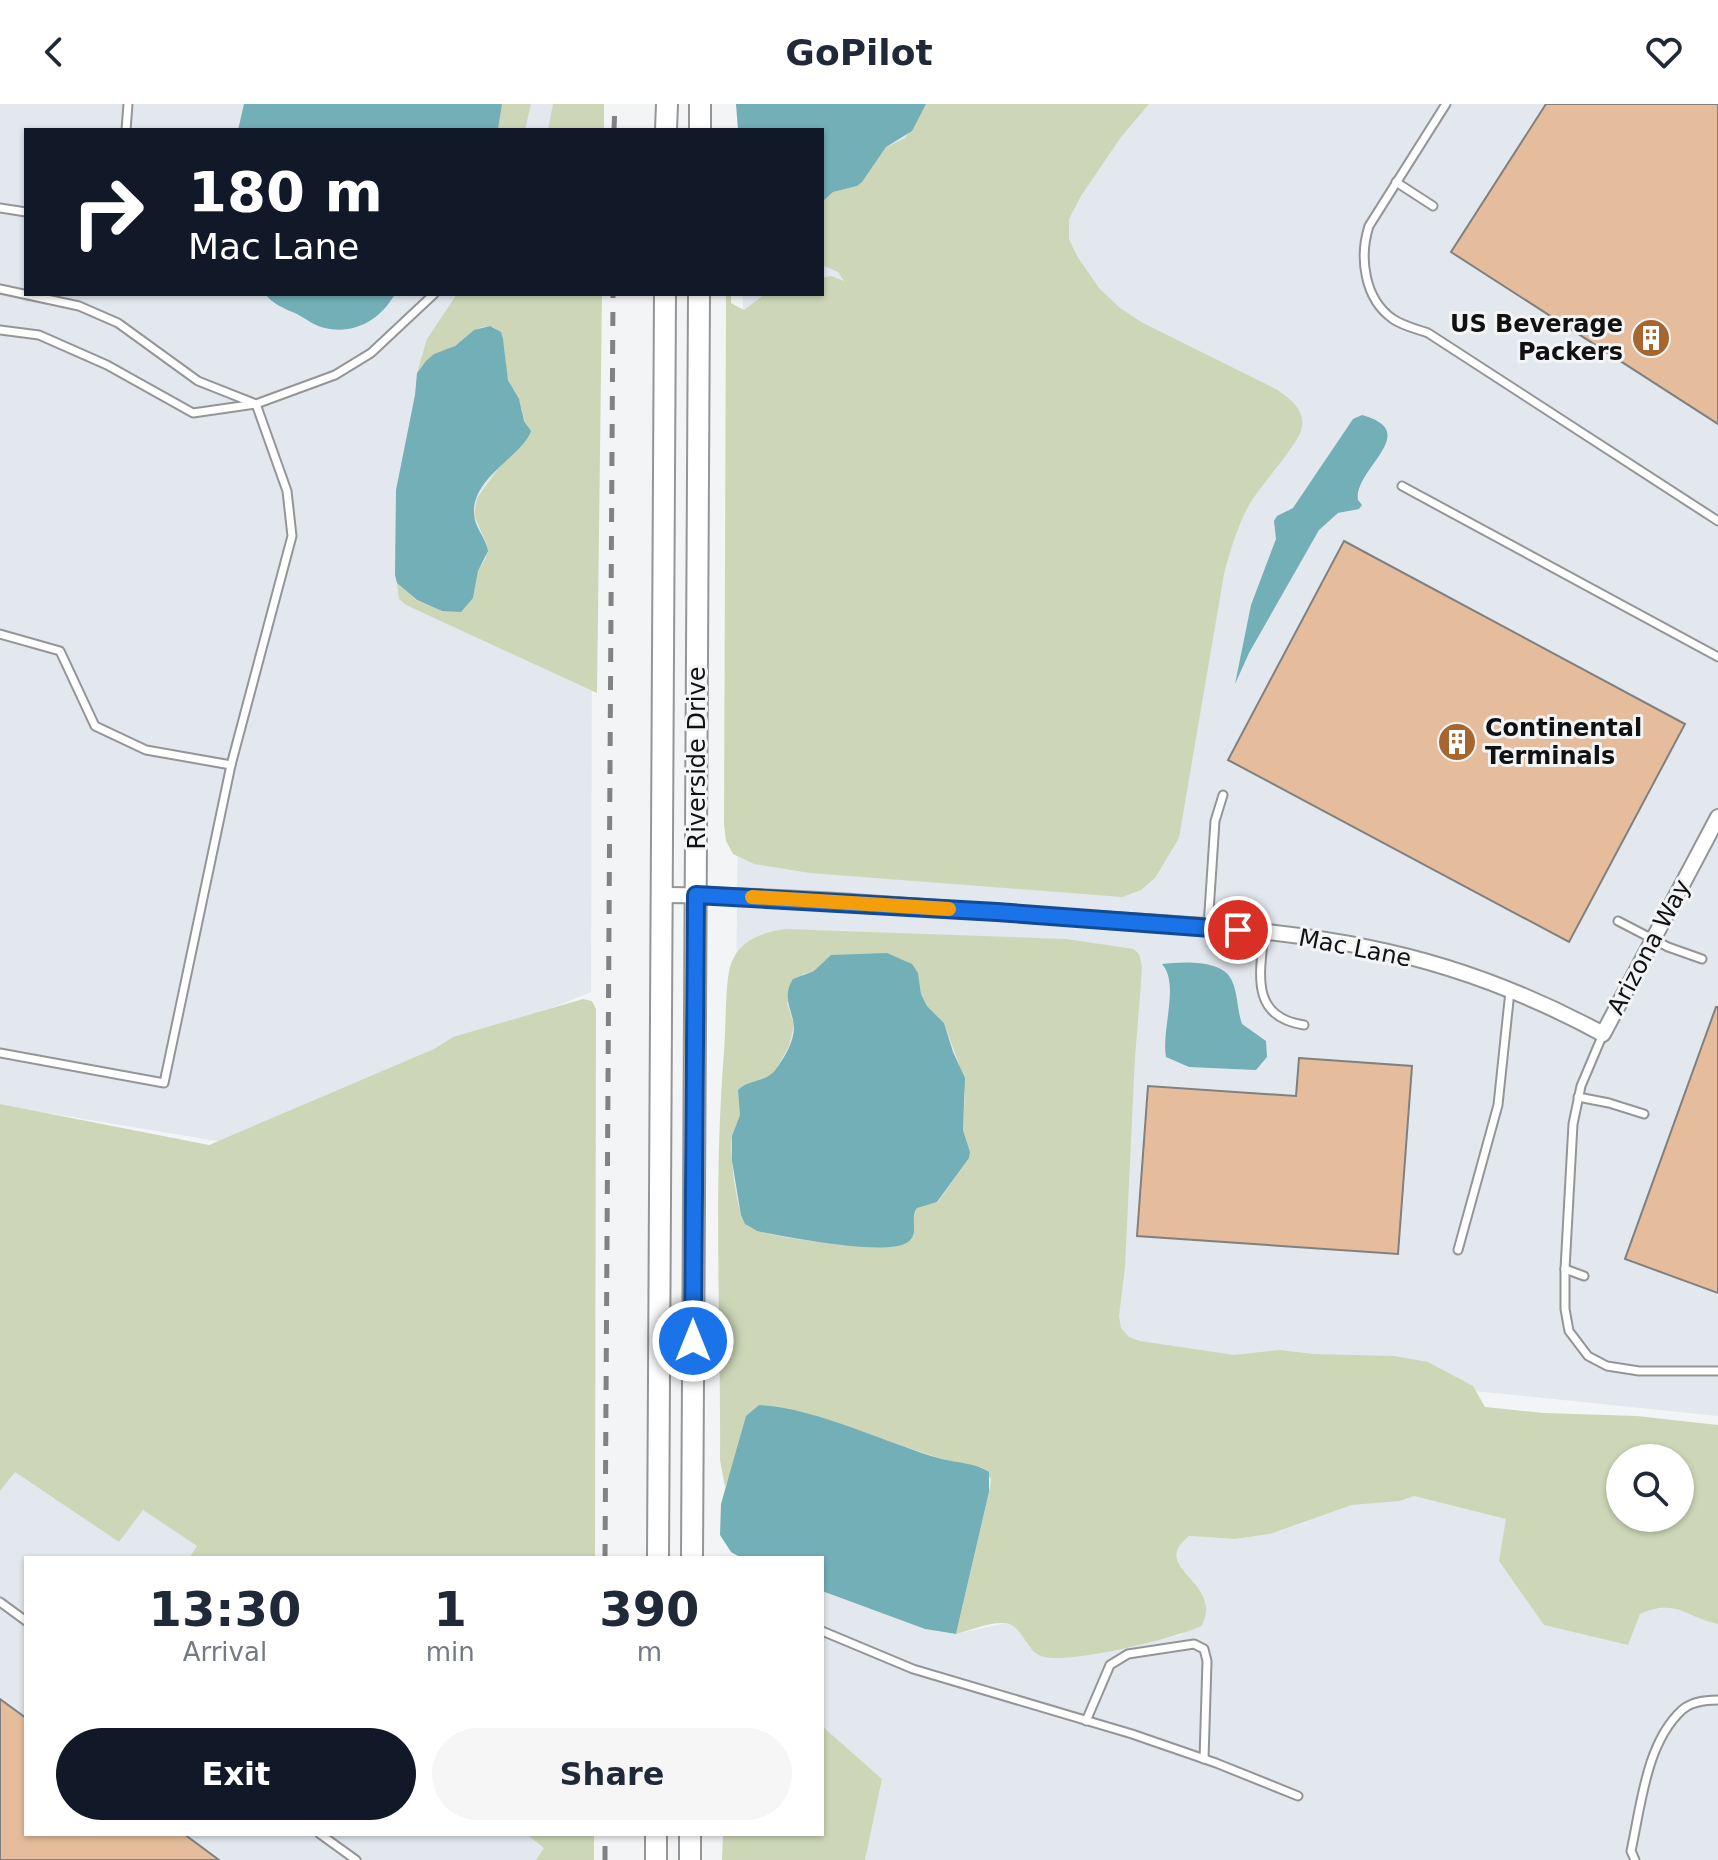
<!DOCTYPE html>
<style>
:root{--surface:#fff;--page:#f6f6f7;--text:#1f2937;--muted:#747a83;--accent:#111827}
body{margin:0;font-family:"DejaVu Sans",sans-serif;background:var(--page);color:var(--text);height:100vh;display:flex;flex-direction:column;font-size:30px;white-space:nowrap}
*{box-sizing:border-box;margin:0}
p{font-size:26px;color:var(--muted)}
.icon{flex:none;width:44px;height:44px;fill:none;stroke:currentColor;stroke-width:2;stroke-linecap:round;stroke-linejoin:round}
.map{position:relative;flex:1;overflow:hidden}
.sheet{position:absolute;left:24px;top:1452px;width:800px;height:280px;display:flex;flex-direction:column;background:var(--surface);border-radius:0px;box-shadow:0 2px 6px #0004}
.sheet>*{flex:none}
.hud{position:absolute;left:24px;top:24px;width:800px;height:168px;border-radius:0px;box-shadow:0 2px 6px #0004;background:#111827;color:#fff;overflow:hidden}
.tools{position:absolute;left:1606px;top:1340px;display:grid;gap:16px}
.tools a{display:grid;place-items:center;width:88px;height:88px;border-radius:50%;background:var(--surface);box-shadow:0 2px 6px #0004;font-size:40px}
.pin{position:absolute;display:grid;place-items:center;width:68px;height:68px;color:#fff;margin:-34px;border:4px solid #fff;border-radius:50%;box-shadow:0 2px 8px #0007}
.me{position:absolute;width:88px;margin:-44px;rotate:0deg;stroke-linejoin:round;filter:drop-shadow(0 0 6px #0008)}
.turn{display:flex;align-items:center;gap:28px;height:168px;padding:0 32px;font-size:36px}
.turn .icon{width:104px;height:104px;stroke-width:2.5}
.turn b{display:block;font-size:56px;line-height:68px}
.eta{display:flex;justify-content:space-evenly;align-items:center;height:136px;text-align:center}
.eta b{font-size:48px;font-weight:700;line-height:56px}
.button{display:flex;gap:16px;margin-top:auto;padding:16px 32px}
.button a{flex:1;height:92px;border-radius:48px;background:var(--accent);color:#fff;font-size:32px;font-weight:700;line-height:92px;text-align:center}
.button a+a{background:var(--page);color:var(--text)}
header{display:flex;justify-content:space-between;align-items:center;height:104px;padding:0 32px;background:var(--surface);font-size:36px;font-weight:700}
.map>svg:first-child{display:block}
</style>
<header><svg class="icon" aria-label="back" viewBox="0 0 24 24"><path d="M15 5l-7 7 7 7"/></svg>GoPilot<svg class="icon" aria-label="heart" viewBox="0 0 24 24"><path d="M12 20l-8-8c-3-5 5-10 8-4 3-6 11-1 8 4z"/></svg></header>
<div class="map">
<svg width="1718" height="1756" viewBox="0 0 1718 1756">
<rect width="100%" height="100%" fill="#f3f4f5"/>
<g fill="#e2e8ee">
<polygon points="0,0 594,0 594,26 26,26 26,190 593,190 591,888 223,1038 0,1001"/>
<polygon points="745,0 1718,0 1718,1312 733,1211 743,190 822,190 822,26"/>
<polygon points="15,1367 119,1438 143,1406 197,1442 189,1454 26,1454 26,1730 525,1730 544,1744 536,1756 0,1756 0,1387"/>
<polygon points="1414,1392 1507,1415 1627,1541 1640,1510 1651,1505 1677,1503 1718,1520 1718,1756 865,1756 882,1675 822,1622 822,1487 925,1525 940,1528 956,1530 1005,1519 1018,1524 1030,1544 1058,1554 1181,1531 1203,1491 1175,1456 1175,1448 1179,1439 1189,1432 1235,1435 1270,1430 1352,1401 1400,1397"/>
</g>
<g fill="#cdd7b8" fill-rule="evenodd">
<polygon points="502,0 531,0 525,26 498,26"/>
<polygon points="553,0 604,0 604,26 548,26"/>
<path d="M926,0H1149L1121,33L1081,92L1069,115V135L1077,152L1099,184L1120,204L1143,219L1276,285C1289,294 1305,305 1302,323C1300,340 1257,384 1247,405C1236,426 1230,448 1224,470L1179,734L1155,774L1141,786L1122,793L810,769L754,760L733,750L726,737L724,720L726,190H731V199L744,206L765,190H822V174L831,172L844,177L838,168L822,161V98L833,88L857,82L886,43L905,34Z"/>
<path d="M457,190H602L597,589L406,501L399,495L397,479L416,496L442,507L473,494L478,467L486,454L487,441L474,411L477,394L503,358L523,340L528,322C521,315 523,308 520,299C516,289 509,281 507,271C504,254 508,211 477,225C469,229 464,235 457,240C440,252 430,250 417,269L427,235Z"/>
<path d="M785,825L1066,835L1134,845L1139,850L1142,862L1141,880L1135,953L1125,1164L1119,1212L1121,1224L1129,1233L1140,1237L1234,1251L1279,1246L1314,1250L1394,1252L1428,1258L1473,1282L1485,1303L1544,1309L1637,1312L1718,1321V1520C1685,1513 1677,1494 1640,1510L1628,1541L1544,1521L1499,1457L1506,1415L1414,1392L1400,1397L1352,1401L1270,1430L1235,1435L1189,1432C1154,1460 1203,1472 1206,1503C1207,1509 1204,1516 1202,1522C1171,1535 1076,1559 1045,1553C1024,1549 1025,1521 1004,1519C989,1518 971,1526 956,1530L989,1388L991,1375L983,1364L942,1355L805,1310L759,1301L725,1383L720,1356C721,1220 713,1083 724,948C726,926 725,882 730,863C738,836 761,829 785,825ZM832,851H857L918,869L921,890L927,902L944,919L959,960L965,990L963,1026L970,1048L969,1054L938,1098L917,1103L913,1116L893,1143C868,1145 766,1135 748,1122C736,1113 730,1050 732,1034C733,1026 739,1019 740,1011C742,997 735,998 742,982L765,976L775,967L789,942L794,921L787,899L803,870L814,867ZM1620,1354H1680V1414H1620Z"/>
<polygon points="583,895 592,897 596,905 595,1454 189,1454 197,1442 143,1406 119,1438 15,1368 0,1387 0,1000 209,1041 434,945 453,933"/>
<polygon points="822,1622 882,1675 865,1756 722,1756 723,1730 822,1730"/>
<polygon points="526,1730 594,1730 594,1756 536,1756 544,1744"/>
</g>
<g fill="#73afb7">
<polygon points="244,0 502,0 498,26 238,26"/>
<polygon points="736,0 926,0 912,27 886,43 862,78 857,82 833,88 822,98 822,26 738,26"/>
<path d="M265,190H395C381,215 355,231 325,224C315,222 306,215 297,210C285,205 273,200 265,190Z"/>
<path d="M490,222L501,228L503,235L508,276L519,295L524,317L531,327C523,352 471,373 474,411C475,424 486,434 488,447L478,467L473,494L461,508L442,507L417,496L397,479L395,471L396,386L415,291L417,269L426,257L434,250L455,242L474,226Z"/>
<path d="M1362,311C1424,328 1353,365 1358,396L1362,401L1359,405L1338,409L1319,426L1249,549L1235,580L1251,501L1276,435L1274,417L1277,412L1293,404L1353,315Z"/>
<path d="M887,849L912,860L918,869L921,890L927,902L944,919L953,948L965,974L963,1026L970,1048L969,1054L937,1098L917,1104C909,1115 920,1129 908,1138C889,1153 784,1133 757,1127L745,1120L741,1111L732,1057V1032L740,1011L738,986C749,975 766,979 776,965C784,954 794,938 794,924C793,905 781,894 793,875L814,867L831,851Z"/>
<path d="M1162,860C1182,858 1223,855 1232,877C1238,890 1237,906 1242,920L1266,937L1267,953L1256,966L1189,963L1166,953C1161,926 1180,880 1162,860Z"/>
<path d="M759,1301C817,1304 885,1339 942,1355C958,1359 976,1359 989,1368V1388L956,1530L925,1525L822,1487V1454H742L731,1448L720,1431L721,1400L746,1312Z"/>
</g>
<g fill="#e5bd9d" stroke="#81807f" stroke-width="2">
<polygon points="1546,0 1718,0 1718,320 1451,148"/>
<polygon points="1344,437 1685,620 1569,838 1228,656"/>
<polygon points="1716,903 1718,903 1718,1189 1625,1155"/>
<polygon points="1299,954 1412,962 1398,1150 1137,1132 1148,982 1296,992"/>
<polygon points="0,1595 26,1614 26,1730 184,1730 219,1756 0,1756"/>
</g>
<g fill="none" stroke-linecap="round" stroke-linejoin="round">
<g stroke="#949596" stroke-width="11">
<g id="service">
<path d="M1446,0L1369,122C1359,153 1364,195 1393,215C1403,222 1417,225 1428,229L1718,417"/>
<polyline points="126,26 128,0"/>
<polyline points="1396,78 1433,102"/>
<polyline points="0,104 26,108"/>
<polyline points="0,185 79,202 118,219 198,277 256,300 287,387 292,432 231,661 164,979 0,949"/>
<polyline points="0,226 39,231 107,261 193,309 256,300 335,271 371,249 434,190"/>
<polyline points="1402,382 1718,553"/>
<polyline points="0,530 60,547 95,622 146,646 231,661"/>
<polyline points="1618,817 1668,843 1702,855"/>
<polyline points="1208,823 1215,717 1223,691"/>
<path d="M1264,829C1260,870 1250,913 1304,921"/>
<polyline points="1603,930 1581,982 1573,1020 1565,1165 1565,1205 1569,1227 1588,1252 1607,1262 1639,1267 1718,1267"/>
<polyline points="1578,993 1609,999 1644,1010"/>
<polyline points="1458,1146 1498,1001 1510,887"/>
<polyline points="1565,1165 1584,1172"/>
<polyline points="0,1498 26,1517"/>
<polyline points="822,1527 913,1565 1132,1630 1216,1659 1298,1692"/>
<polyline points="1086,1617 1110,1561 1128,1550 1194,1540 1204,1545 1207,1557 1204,1655"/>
<polyline points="320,1730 356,1756"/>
<path d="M1635,1756L1631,1747C1641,1702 1646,1639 1682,1606C1691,1598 1707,1596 1718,1596"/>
</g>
</g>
<g stroke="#949596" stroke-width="18">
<path id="minor" d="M662,791C785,791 909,802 1032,811C1144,819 1260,821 1370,844C1450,860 1531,891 1603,930L1718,713"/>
</g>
<g stroke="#949596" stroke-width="24">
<g id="secondary">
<polyline points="666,26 667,0"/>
<polyline points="700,26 700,0"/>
<polyline points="658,1454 665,190"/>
<polyline points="692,1454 699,190"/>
<polyline points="656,1756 656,1730"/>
<polyline points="690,1756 690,1730"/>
</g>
</g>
<use href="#service" stroke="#fff" stroke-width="7"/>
<use href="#minor" stroke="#fff" stroke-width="14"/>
<use href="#secondary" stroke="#fff" stroke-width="20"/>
<g stroke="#818283" stroke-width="5" stroke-dasharray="14 14" stroke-linecap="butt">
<polyline points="614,26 615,0"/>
<polyline points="605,1454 613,190"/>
<polyline points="605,1756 605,1730"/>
</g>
</g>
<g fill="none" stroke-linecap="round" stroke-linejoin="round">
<g stroke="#114b97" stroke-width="20">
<polyline id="route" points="693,1237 696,791 997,808 1238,826"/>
</g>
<use href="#route" stroke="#1a73e8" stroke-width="14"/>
<polyline stroke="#f59e0b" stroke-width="14" points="752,793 949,805"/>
</g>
<defs>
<g id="building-disc" transform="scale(2)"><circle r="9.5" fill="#a6662f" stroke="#f3f4f5"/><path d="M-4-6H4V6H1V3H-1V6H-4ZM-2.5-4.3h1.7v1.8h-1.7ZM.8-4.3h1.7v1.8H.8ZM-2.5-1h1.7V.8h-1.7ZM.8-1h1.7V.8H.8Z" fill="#fff"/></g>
</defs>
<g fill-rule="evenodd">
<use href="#building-disc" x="1651" y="234"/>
<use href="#building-disc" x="1457" y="638"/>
</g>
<g text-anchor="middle" stroke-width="6" stroke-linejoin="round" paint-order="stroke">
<g font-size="24" font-weight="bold" fill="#111112" stroke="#f3f4f5" text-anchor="end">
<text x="1623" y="228">US Beverage<tspan x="1623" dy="28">Packers</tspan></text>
<text x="1485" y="632" text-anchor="start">Continental<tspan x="1485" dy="28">Terminals</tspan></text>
</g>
<g font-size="24" fill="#111112" stroke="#f3f4f5">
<text transform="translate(697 654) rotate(-90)" y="8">Riverside Drive</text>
<text transform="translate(1649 843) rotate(-62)" y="8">Arizona Way</text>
<text transform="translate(1355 844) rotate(11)" y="8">Mac Lane</text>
</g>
</g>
</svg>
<div class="tools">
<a><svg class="icon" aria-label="search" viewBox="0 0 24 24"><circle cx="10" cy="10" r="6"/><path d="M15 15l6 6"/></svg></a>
</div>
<div class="pin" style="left:1238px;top:826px;background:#d93025"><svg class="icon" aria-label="arrive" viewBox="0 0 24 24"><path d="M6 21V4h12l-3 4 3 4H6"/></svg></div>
<svg class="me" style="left:693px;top:1237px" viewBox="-20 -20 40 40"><circle r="17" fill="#1a73e8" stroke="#fff" stroke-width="3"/><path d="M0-11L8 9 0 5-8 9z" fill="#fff"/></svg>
<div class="hud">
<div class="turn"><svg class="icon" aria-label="right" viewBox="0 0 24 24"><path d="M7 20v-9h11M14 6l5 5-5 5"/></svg><div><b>180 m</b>Mac Lane</div></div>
</div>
<section class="sheet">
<div class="eta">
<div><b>13:30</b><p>Arrival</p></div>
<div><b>1</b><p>min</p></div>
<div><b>390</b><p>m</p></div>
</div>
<div class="button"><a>Exit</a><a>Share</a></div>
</section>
</div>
